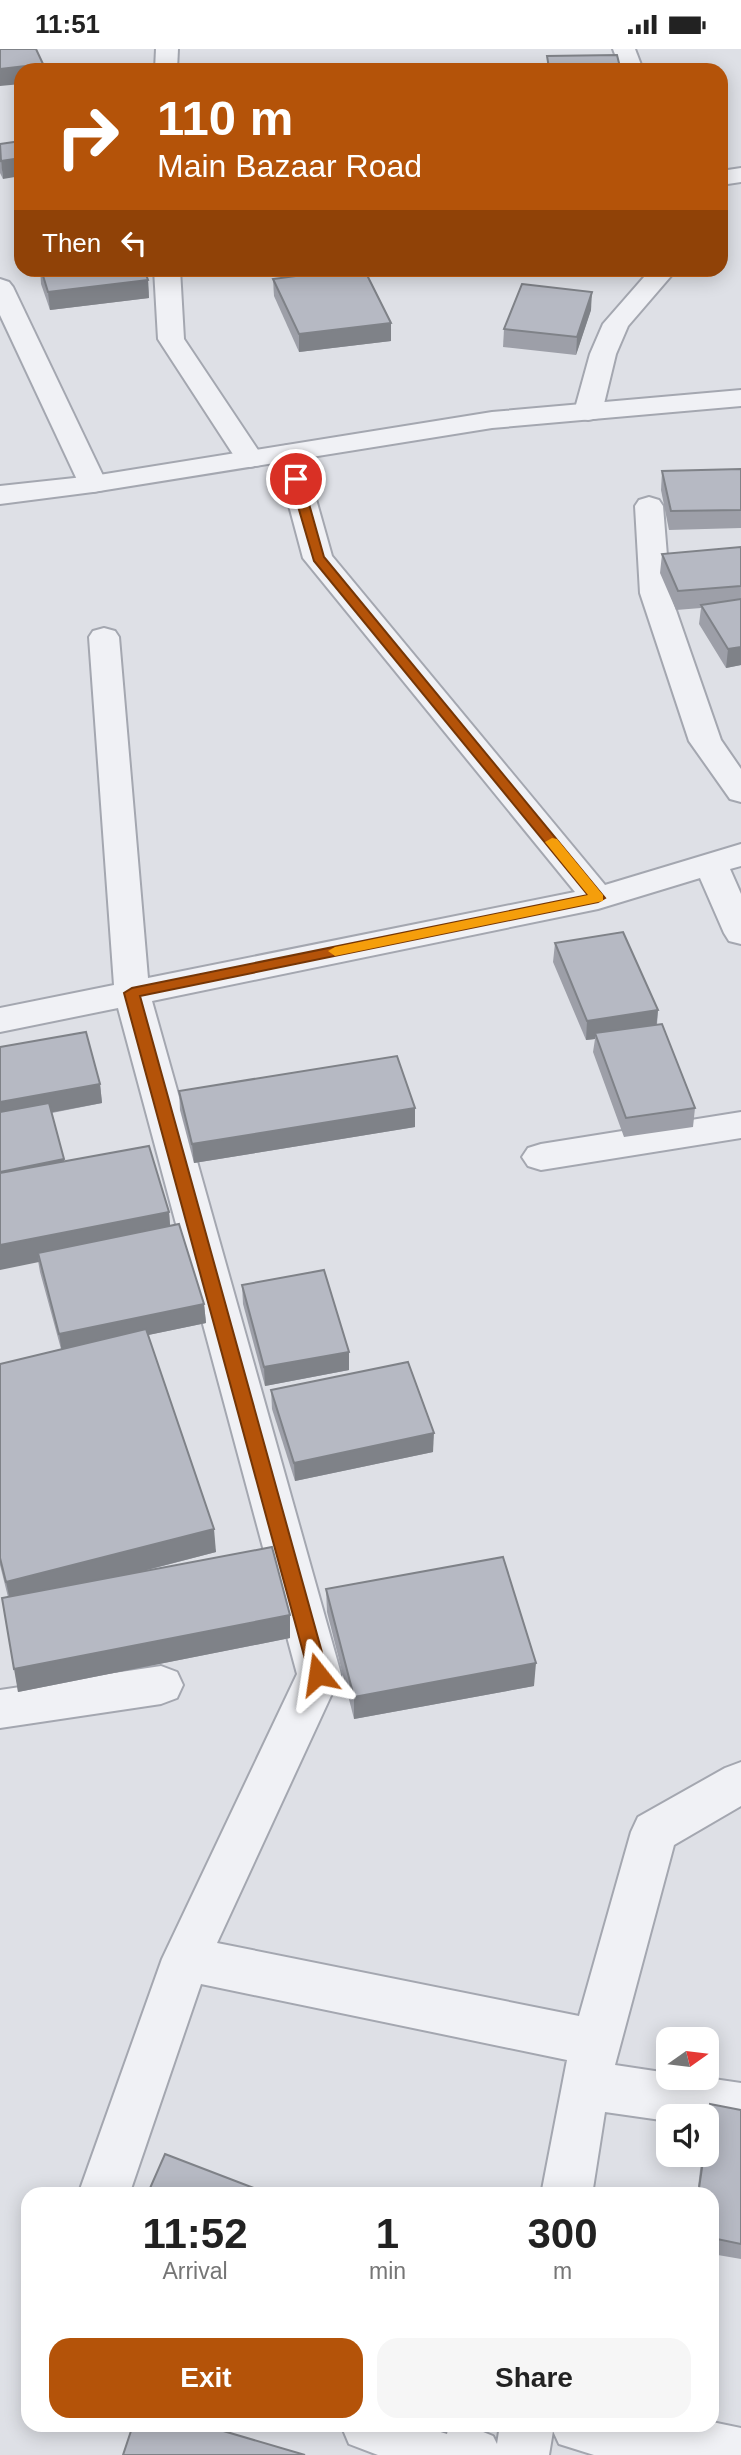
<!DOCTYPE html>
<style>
:root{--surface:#fff;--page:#f6f6f6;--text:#222;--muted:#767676;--accent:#b45309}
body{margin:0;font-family:Arial,sans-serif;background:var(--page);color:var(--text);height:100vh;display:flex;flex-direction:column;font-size:26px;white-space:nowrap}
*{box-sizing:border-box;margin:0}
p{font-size:23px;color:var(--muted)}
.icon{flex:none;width:38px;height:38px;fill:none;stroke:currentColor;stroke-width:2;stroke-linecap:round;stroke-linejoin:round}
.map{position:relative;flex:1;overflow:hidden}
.drawer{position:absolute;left:21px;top:2138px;width:698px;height:245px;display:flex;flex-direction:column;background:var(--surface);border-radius:21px;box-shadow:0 4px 18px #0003}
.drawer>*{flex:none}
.guide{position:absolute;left:14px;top:14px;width:714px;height:214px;border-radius:21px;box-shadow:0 4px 18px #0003;background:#b45309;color:#fff;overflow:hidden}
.needle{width:46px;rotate:76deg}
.tools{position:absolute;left:656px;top:1978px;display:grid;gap:14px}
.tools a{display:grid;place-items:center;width:63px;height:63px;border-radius:14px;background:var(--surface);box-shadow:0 4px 18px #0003;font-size:35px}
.pin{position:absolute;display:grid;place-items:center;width:60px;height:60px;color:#fff;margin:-30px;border:4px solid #fff;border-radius:50%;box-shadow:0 2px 7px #0007}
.me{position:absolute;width:77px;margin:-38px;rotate:345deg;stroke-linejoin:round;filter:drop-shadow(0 0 5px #0008)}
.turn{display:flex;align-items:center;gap:24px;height:147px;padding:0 28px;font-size:32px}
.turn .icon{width:91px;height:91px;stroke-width:2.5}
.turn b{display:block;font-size:49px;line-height:60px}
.then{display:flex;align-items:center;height:66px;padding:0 28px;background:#0003;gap:14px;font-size:26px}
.eta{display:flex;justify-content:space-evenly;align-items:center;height:119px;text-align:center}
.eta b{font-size:42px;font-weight:800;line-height:49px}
.action{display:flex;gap:14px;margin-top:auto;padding:14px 28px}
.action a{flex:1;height:80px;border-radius:21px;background:var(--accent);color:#fff;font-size:28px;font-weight:800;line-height:80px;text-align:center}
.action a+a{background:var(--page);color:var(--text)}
.status{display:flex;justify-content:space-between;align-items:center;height:49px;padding:0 35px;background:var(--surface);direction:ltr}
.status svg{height:19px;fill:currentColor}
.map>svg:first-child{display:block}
</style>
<div class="status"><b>11:51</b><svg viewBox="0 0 49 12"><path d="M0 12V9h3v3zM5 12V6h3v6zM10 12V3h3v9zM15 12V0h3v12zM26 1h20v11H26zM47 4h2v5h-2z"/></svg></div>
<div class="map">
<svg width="741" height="2406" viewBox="0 0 741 2406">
<rect width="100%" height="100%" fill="#dee0e6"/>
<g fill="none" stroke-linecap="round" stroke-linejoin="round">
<g stroke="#a4a7b0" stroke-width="4">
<g id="minor">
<polygon points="156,0 178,0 177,21 155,21"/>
<polygon points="613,0 635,0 643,21 621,21"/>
<polygon points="741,119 741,133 721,136 721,122"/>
<polygon points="154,220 180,220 184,290 264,410 260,416 250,418 240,416 158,290"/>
<polygon points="651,220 677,220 628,277 616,305 602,363 598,369 588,371 578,369 574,363 590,305 603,275"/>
<polygon points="0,230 9,233 13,238 107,435 103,441 93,443 83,441 79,435 0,266"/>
<polygon points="289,396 299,398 303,404 332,507 605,836 741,795 741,817 730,820 741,845 741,895 729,892 724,884 700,829 598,860 152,952 341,1625 217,1894 579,1967 631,1783 638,1768 725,1719 741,1713 741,1757 674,1796 615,2016 668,2024 668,2028 700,2028 741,2034 741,2082 707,2077 707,2067 668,2067 668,2072 605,2063 592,2146 541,2146 567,2011 201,1935 129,2146 78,2146 162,1910 297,1625 118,959 0,983 0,959 114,936 89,588 93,582 104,579 115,582 119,588 148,929 575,843 303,509 275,404 279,398"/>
<polygon points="649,448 659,451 663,457 670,544 721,691 741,720 741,753 730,750 689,692 640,544 635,457 639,451"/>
<polygon points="741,1063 741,1089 541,1121 528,1117 522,1108 528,1099 541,1095"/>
<polygon points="161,1617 177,1623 183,1636 177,1649 161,1655 0,1679 0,1641"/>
<polygon points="712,2373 741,2379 741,2406 594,2406 559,2395 553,2382 549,2406 378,2406 349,2395 341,2376 466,2376 493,2387 497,2395 500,2376 712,2376"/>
</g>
</g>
<g stroke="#a4a7b0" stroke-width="4">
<polygon id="tertiary" points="741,341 741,357 492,379 93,443 0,455 0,437 93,427 492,363"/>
</g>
<use href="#minor" fill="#f0f1f5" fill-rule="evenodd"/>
<use href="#tertiary" fill="#f0f1f5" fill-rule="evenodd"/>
</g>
<g fill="#9d9fa8">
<polygon points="547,7 620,18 620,21 547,21"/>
<polygon points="0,95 3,130 0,124"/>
<polygon points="40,220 144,220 148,231 149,249 50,261 41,235"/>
<polygon points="273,230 391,274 391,292 299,303 274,247"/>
<polygon points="591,261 576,306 503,298 504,280"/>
<polygon points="741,420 741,479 669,481 661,441 662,422"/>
<polygon points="741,498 741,616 726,619 699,575 701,559 676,561 660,524 662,505"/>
<polygon points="555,894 658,961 657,976 695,1059 693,1078 624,1088 593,1003 595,990 586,991 553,913"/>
<polygon points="0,998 100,1035 102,1054 52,1064 64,1112 169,1163 170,1177 204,1255 206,1274 148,1286 216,1503 136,1524 290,1566 290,1589 18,1643 8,1548 0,1516 0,1315 61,1300 40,1223"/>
<polygon points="179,1042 415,1059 415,1078 194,1114 180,1061"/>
<polygon points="242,1236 349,1321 265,1337 243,1255"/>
<polygon points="271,1341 433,1403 295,1432 272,1360"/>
<polygon points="326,1540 534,1637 354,1670 327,1563"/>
<polygon points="710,2055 741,2061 741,2210 712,2205 712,2146 697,2146 702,2105 707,2105 707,2069"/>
<polygon points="418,2376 449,2376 447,2385"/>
</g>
<g fill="#7f8288">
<polygon points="43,15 44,21 21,21 21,35 0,37 0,20"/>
<polygon points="21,109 21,127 3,130 1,112"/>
<polygon points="148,231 149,249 50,261 48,243"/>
<polygon points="592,243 591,261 576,306 577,288"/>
<polygon points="391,274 391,292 299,303 299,285"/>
<polygon points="741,598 741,616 726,619 728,600"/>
<polygon points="658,961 656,980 595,984 595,990 586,991 587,972"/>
<polygon points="100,1035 102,1054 0,1073 0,1053"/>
<polygon points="415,1059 415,1078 194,1114 192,1095"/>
<polygon points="64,1110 66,1129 0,1142 0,1123"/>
<polygon points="169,1163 171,1188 38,1204 39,1213 0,1221 0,1196"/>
<polygon points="204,1255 206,1274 62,1304 59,1285"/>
<polygon points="349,1303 349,1321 265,1337 264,1318"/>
<polygon points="434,1384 433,1403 295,1432 294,1414"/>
<polygon points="214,1480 216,1503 11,1556 6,1533"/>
<polygon points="290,1566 290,1589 18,1643 14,1620"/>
<polygon points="536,1614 534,1637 354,1670 354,1648"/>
</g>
<g fill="#b6b9c3" stroke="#7f8288" stroke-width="2">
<polygon points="0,0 36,0 43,15 0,20"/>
<polygon points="617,6 620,18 549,19 547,7"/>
<polygon points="21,92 21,109 1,112 0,95"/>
<polygon points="41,220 144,220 148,231 48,243"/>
<polygon points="349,220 364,220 391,274 299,285 273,230"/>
<polygon points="522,235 592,243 577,288 504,280"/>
<polygon points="741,420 741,461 671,462 662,422"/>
<polygon points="741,498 741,537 678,542 662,505"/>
<polygon points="741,550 741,598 728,600 701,556"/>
<polygon points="623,883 658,961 587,972 555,894"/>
<polygon points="662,975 695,1059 626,1069 595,984"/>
<polygon points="86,983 100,1035 0,1053 0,998"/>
<polygon points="397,1007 415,1059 192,1095 179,1042"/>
<polygon points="49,1054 64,1110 0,1123 0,1063"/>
<polygon points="149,1097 169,1163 0,1196 0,1124"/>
<polygon points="179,1175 204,1255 59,1285 38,1204"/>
<polygon points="324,1221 349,1303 264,1318 242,1236"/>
<polygon points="146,1280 214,1480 6,1533 0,1509 0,1315"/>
<polygon points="408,1313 434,1384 294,1414 271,1341"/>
<polygon points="272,1498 290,1566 14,1620 2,1549"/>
<polygon points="503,1508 536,1614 354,1648 326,1540"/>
<polygon points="710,2055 741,2061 741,2195 712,2189 712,2146 698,2146 704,2105 707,2105 707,2079"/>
<polygon points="165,2105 272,2146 147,2146"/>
<polygon points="133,2376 203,2376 305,2406 123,2406"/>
</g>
<polygon fill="#b45309" stroke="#753606" stroke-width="2" points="296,427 302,430 324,508 605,849 598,853 140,947 328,1625 325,1631 318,1633 312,1631 309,1625 124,944 132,939 588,846 314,512 290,430"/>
<polygon fill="#f59e0b" points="552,789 557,790 603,846 603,852 335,907 328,902 335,898 588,846 545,793"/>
</svg>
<div class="tools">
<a><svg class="needle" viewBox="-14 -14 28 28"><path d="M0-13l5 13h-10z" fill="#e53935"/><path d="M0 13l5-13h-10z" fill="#767676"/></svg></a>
<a><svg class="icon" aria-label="sound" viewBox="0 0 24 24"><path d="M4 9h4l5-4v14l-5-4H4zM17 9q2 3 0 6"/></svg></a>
</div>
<div class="pin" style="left:296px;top:430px;background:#d93025"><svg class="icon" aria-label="arrive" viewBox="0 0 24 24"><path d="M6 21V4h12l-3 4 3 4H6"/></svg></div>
<svg class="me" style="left:318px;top:1625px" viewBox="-20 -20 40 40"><path d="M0-17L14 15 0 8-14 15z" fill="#b45309" stroke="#fff" stroke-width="4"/></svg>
<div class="guide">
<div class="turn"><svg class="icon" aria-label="right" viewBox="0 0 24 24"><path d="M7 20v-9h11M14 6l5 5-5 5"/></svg><div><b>110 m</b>Main Bazaar Road</div></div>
<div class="then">Then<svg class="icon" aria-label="left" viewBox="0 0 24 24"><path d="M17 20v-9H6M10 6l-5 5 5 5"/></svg></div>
</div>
<section class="drawer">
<div class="eta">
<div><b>11:52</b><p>Arrival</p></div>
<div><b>1</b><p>min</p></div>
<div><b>300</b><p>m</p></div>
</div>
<div class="action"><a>Exit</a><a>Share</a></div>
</section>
</div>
